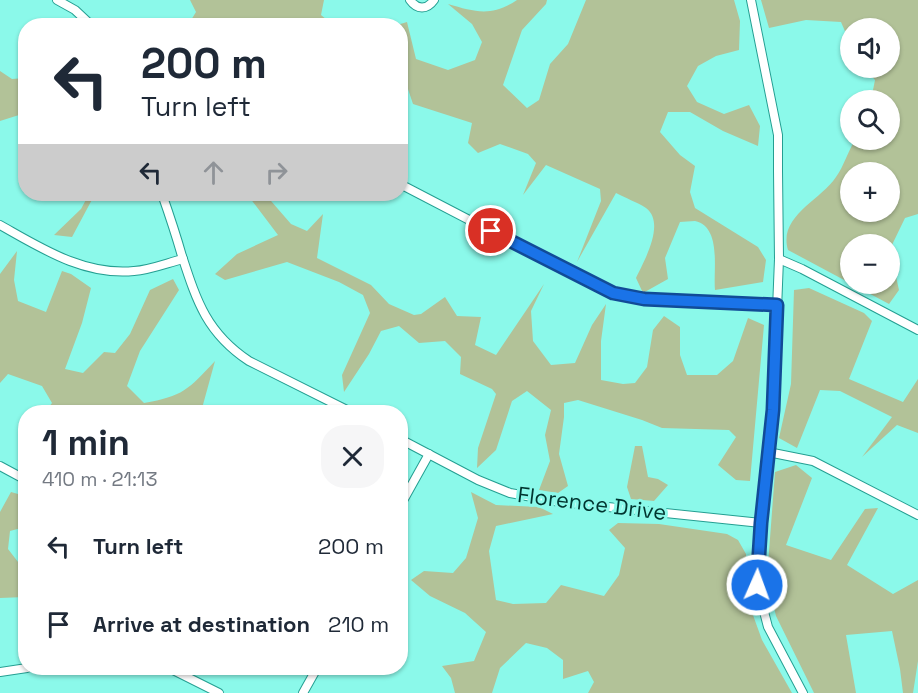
<!DOCTYPE html>
<meta charset="utf-8">
<style>
:root{--surface:#fff;--page:#f6f6f7;--text:#1f2937;--muted:#747a83}
body{margin:0;font-family:"Space Grotesk",sans-serif;background:var(--page);color:var(--text);height:100vh;display:flex;flex-direction:column;font-size:22px;white-space:nowrap}
*{box-sizing:border-box;margin:0}
p{font-size:20px;color:var(--muted)}
.icon{flex:none;width:33px;height:33px;fill:none;stroke:currentColor;stroke-width:2;stroke-linecap:round;stroke-linejoin:round}
.map{position:relative;flex:1;overflow:hidden}
.panel{position:absolute;left:18px;top:405px;width:390px;height:270px;display:flex;flex-direction:column;background:var(--surface);border-radius:24px;box-shadow:0 2px 4px #0004}
.panel>*{flex:none}
.guide{position:absolute;left:18px;top:18px;width:390px;height:183px;border-radius:24px;box-shadow:0 2px 4px #0004;background:#fff;color:var(--text);overflow:hidden}
.tools{position:absolute;left:840px;top:18px;display:grid;gap:12px}
.tools a{display:grid;place-items:center;width:60px;height:60px;border-radius:50%;background:var(--surface);box-shadow:0 2px 4px #0004;font-size:30px}
.pin{position:absolute;display:grid;place-items:center;width:51px;height:51px;color:#fff;margin:-26px;border:3px solid #fff;border-radius:50%;box-shadow:0 2px 6px #0007}
.me{position:absolute;width:66px;margin:-33px;rotate:2deg;stroke-linejoin:round;filter:drop-shadow(0 0 4px #0008)}
.turn{display:flex;align-items:center;gap:21px;height:126px;padding:0 24px;font-size:27px}
.turn .icon{width:78px;height:78px;stroke-width:2.5}
.turn b{display:block;font-size:42px;line-height:51px}
.lanes{display:flex;align-items:center;height:57px;padding:0 24px;background:#0003;justify-content:center;gap:30px;direction:ltr}
.lanes .off{opacity:.35}
.round{display:grid;place-items:center;flex:none;width:63px;height:63px;border-radius:24px;background:var(--page)}
.head{display:flex;align-items:center;justify-content:space-between;height:102px;padding:0 24px}
h1{font-size:36px;font-weight:700;line-height:45px}
ul{padding:0;list-style:none}
li{display:flex;align-items:center;gap:18px;height:78px;padding:0 24px}
li div{flex:1}
li b{display:block;font-size:22px}
li em{font-style:normal}
.map>svg:first-child{display:block}
</style>
<div class="map">
<svg width="918" height="693" viewBox="0 0 918 693">
<rect width="100%" height="100%" fill="#8bf9ea"/>
<g fill="#b2c298" fill-rule="evenodd">
<polygon points="190,0 324,0 321,15 333,25 188,25 196,12"/>
<path d="M517,0H547L546,4L522,30L503,85L527,108L539,100L550,64L568,44L586,0H734L740,21L739,50L716,56L698,66L687,86L697,102L724,114L749,105L760,126L758,146L723,131L690,112H668L660,132L680,155L695,166L690,192L695,208L758,247L766,260L763,282L715,290C713,270 722,227 695,221C690,221 684,222 680,222L665,258L668,279L643,293L636,278C644,261 666,223 646,208C637,202 625,198 616,193L577,262L601,201L600,189L546,165L523,195L536,163L528,154L500,144L478,153L468,143L472,123L413,104L406,83L401,78L400,26L397,25L407,22L416,59L448,70L475,60L482,42L472,24L448,4C475,12 492,17 517,0Z"/>
<path d="M761,0H918V214L905,218L890,249V244H850V284H890V250L899,290L889,304L788,250C778,216 820,201 836,177C844,166 848,151 855,140H890V100H871L875,80L864,68H890V28H850V43L841,22L806,20L769,28ZM850,172H890V212H850Z"/>
<polygon points="0,71 12,79 25,78 25,120 19,115 0,121"/>
<polygon points="89,194 95,194 72,237 54,235 81,209"/>
<polygon points="247,194 265,194 291,224 307,231 323,214 317,258 371,285 389,304 414,315 421,314 445,297 457,316 481,317 475,345 496,355 544,284 531,311 533,341 551,365 575,363 592,325 606,304 601,341 601,380 623,384 635,383 647,367 653,330 664,316 680,327 680,355 687,375 717,375 733,361 748,318 764,325 750,481 736,480 718,465 736,437 729,430 662,428 642,420 578,400 564,403 564,417 559,454 568,486 558,493 539,490 550,461 545,435 551,410 527,391 512,401 496,450 477,468 478,448 496,394 492,389 460,374 461,357 445,341 419,343 399,326 381,331 369,354 344,392 342,375 370,313 363,295 339,282 287,262 225,280 215,274 237,254 278,235"/>
<path d="M17,251L14,280L18,301L46,312L62,271L71,274L91,288L82,323L65,369L83,373L104,352L115,353L130,334L150,290L173,279L179,290L140,351L127,386L144,403C183,396 188,390 215,361L201,412H45L52,403L42,386L8,374L0,383V274Z"/>
<polygon points="809,288 864,313 872,321 849,379 903,402 918,379 918,433 897,425 862,457 892,417 840,391 820,390 797,448 779,438 791,384 794,290"/>
<polygon points="635,446 642,446 648,477 658,479 668,485 654,501 631,499 627,487"/>
<polygon points="796,465 812,478 786,545 831,560 865,509 878,508 847,565 893,594 918,580 918,661 913,693 903,693 900,669 892,631 846,635 856,693 814,693 776,616 767,578 775,472"/>
<polygon points="11,492 25,496 25,527 10,531 8,549 25,571 25,597 0,598 0,512"/>
<polygon points="471,492 496,505 539,507 553,514 496,526 489,551 496,600 513,604 546,603 561,585 604,596 619,575 625,548 609,530 618,523 659,524 727,534 738,540 746,554 749,604 762,640 792,693 588,693 594,682 588,671 563,679 563,660 547,648 526,643 500,668 492,693 455,693 451,678 442,666 474,661 486,632 465,613 430,596 411,580 424,571 453,573 466,558 478,518"/>
</g>
<g fill="none" stroke-linecap="round" stroke-linejoin="round">
<g stroke="#249f92" stroke-width="10">
<g id="minor">
<polyline points="57,0 75,10 92,26"/>
<path d="M410,0C417,10 427,10 434,0"/>
<polyline points="751,0 778,135 778,171 779,259 773,410 761,523 757,585 768,627 803,693"/>
<polyline points="400,184 577,276 613,293 644,299 777,305"/>
<path d="M162,194C169,214 176,235 182,256C197,302 207,333 249,361L351,412"/>
<path d="M0,225C41,248 84,276 134,271C150,270 167,263 183,259"/>
<polyline points="779,259 802,269 918,330"/>
<polyline points="400,439 478,480 510,493 560,502 761,523"/>
<polyline points="768,452 813,461 918,515"/>
<polyline points="0,466 26,480"/>
<polyline points="400,506 429,454"/>
<polyline points="169,668 219,693"/>
<polyline points="0,672 27,668"/>
<polyline points="303,693 317,668"/>
</g>
</g>
<use href="#minor" stroke="#fff" stroke-width="8"/>
</g>
<g fill="none" stroke-linecap="round" stroke-linejoin="round">
<g stroke="#114b97" stroke-width="15">
<polyline id="route" points="491,231 613,293 644,299 777,305 773,410 761,523 757,585"/>
</g>
<use href="#route" stroke="#1a73e8" stroke-width="10"/>
</g>
<g text-anchor="middle" stroke-width="6" stroke-linejoin="round" paint-order="stroke">
<g font-size="22" fill="#00342f" stroke="#8bf9ea">
<text transform="translate(592 503) rotate(7)" y="8">Florence Drive</text>
</g>
</g>
</svg>
<div class="tools">
<a><svg class="icon" aria-label="sound" viewBox="0 0 24 24"><path d="M4 9h4l5-4v14l-5-4H4zM17 9q2 3 0 6"/></svg></a>
<a><svg class="icon" aria-label="search" viewBox="0 0 24 24"><circle cx="10" cy="10" r="6"/><path d="M15 15l6 6"/></svg></a>
<a>+</a>
<a>−</a>
</div>
<div class="pin" style="left:491px;top:231px;background:#d93025"><svg class="icon" aria-label="arrive" viewBox="0 0 24 24"><path d="M6 21V4h12l-3 4 3 4H6"/></svg></div>
<svg class="me" style="left:757px;top:585px" viewBox="-20 -20 40 40"><circle r="17" fill="#1a73e8" stroke="#fff" stroke-width="3"/><path d="M0-11L8 9 0 5-8 9z" fill="#fff"/></svg>
<div class="guide">
<div class="turn"><svg class="icon" aria-label="left" viewBox="0 0 24 24"><path d="M17 20v-9H6M10 6l-5 5 5 5"/></svg><div><b>200 m</b>Turn left</div></div>
<div class="lanes"><svg class="icon" aria-label="left" viewBox="0 0 24 24"><path d="M17 20v-9H6M10 6l-5 5 5 5"/></svg><svg class="icon off" aria-label="ahead" viewBox="0 0 24 24"><path d="M12 20V5M6 11l6-6 6 6"/></svg><svg class="icon off" aria-label="right" viewBox="0 0 24 24"><path d="M7 20v-9h11M14 6l5 5-5 5"/></svg></div>
</div>
<section class="panel">
<div class="head"><div><h1>1 min</h1><p>410 m · 21:13</p></div><a class="round"><svg class="icon" aria-label="close" viewBox="0 0 24 24"><path d="M6 6l12 12M18 6L6 18"/></svg></a></div>
<ul>
<li><svg class="icon" aria-label="left" viewBox="0 0 24 24"><path d="M17 20v-9H6M10 6l-5 5 5 5"/></svg><div><b>Turn left</b></div><em>200 m</em></li>
<li><svg class="icon" aria-label="arrive" viewBox="0 0 24 24"><path d="M6 21V4h12l-3 4 3 4H6"/></svg><div><b>Arrive at destination</b></div><em>210 m</em></li>
</ul>
</section>
</div>
